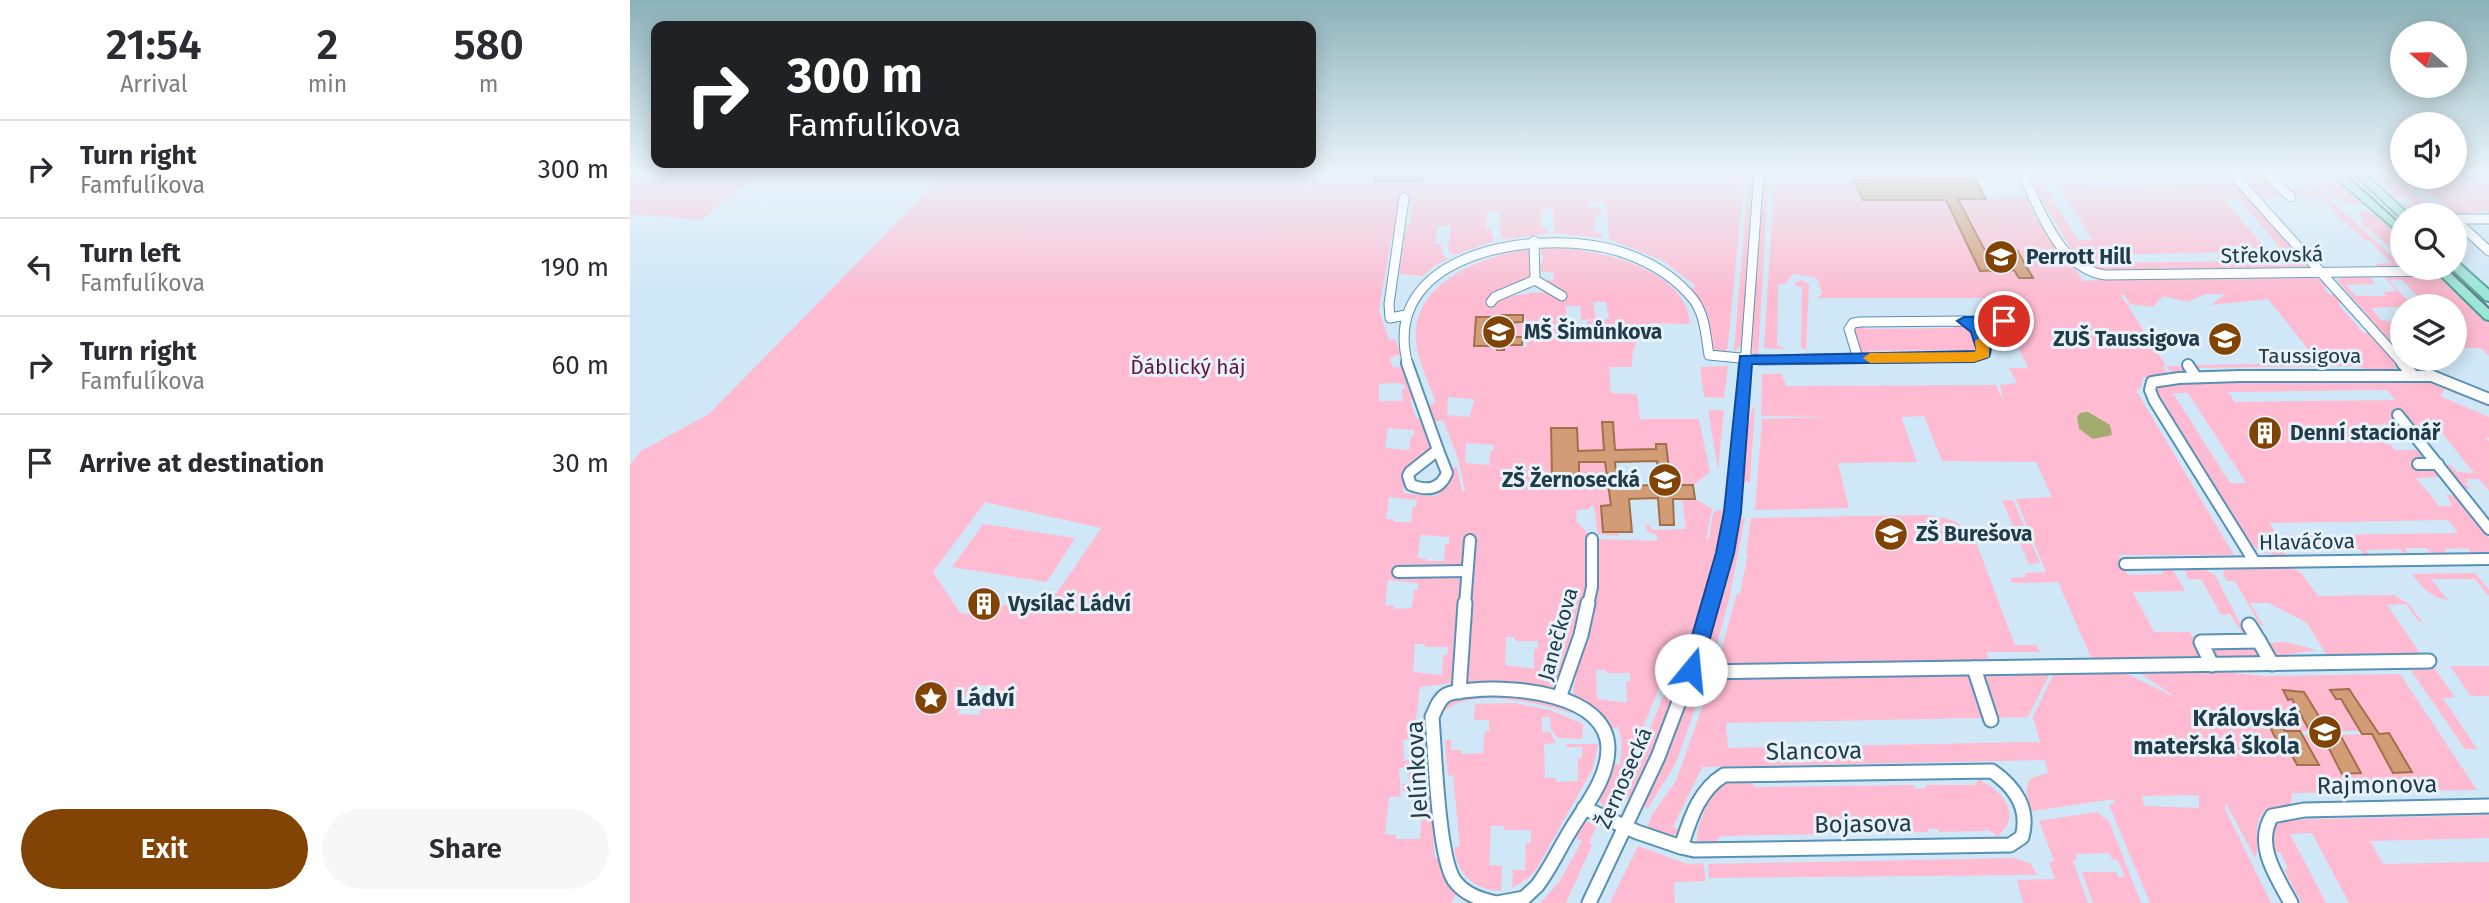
<!DOCTYPE html>
<meta charset="utf-8">
<style>
:root{--surface:#fff;--page:#f7f7f7;--text:#2b2b33;--muted:#7c7c81;--line:#e1e1e2;--accent:#824404}
body{margin:0;font-family:"Fira Sans",sans-serif;background:var(--page);color:var(--text);height:100vh;display:flex;flex-direction:column;font-size:26px;white-space:nowrap}
*{box-sizing:border-box;margin:0}
p{font-size:23px;color:var(--muted)}
.icon{flex:none;width:38px;height:38px;fill:none;stroke:currentColor;stroke-width:2;stroke-linecap:round;stroke-linejoin:round}
.map{position:relative;flex:1;overflow:hidden}
.panel{display:flex;flex-direction:column;background:var(--surface);width:630px}
.panel>*{flex:none}
.hud{position:absolute;left:21px;top:21px;width:665px;height:147px;border-radius:14px;box-shadow:0 4px 18px #0003;background:#202124;color:#fff;overflow:hidden}
.needle{width:46px;rotate:290deg}
.controls{position:absolute;left:1760px;top:21px;display:grid;gap:14px}
.controls a{display:grid;place-items:center;width:77px;height:77px;border-radius:50%;background:var(--surface);box-shadow:0 4px 18px #0003;font-size:35px}
.pin{position:absolute;display:grid;place-items:center;width:60px;height:60px;color:#fff;margin:-30px;border:4px solid #fff;border-radius:50%;box-shadow:0 2px 7px #0007}
.me{position:absolute;width:77px;margin:-38px;rotate:17deg;stroke-linejoin:round;filter:drop-shadow(0 0 5px #0008)}
.turn{display:flex;align-items:center;gap:24px;height:147px;padding:0 21px;font-size:32px}
.turn .icon{width:91px;height:91px;stroke-width:2.5}
.turn b{display:block;font-size:49px;line-height:60px}
.eta{display:flex;justify-content:space-evenly;align-items:center;height:119px;text-align:center}
.eta b{font-size:42px;font-weight:600;line-height:49px}
.cta{display:flex;gap:14px;margin-top:auto;padding:14px 21px}
.cta a{flex:1;height:80px;border-radius:42px;background:var(--accent);color:#fff;font-size:28px;font-weight:600;line-height:80px;text-align:center}
.cta a+a{background:var(--page);color:var(--text)}
ul{padding:0;list-style:none}
li{display:flex;align-items:center;gap:21px;height:98px;padding:0 21px;border-top:2px solid var(--line)}
li div{flex:1}
li b{display:block;font-size:26px}
li em{font-style:normal}
main{display:flex;flex:1;min-height:0}
.map>svg:first-child{display:block}
</style>
<main>
<section class="panel">
<div class="eta">
<div><b>21:54</b><p>Arrival</p></div>
<div><b>2</b><p>min</p></div>
<div><b>580</b><p>m</p></div>
</div>
<ul>
<li><svg class="icon" aria-label="right" viewBox="0 0 24 24"><path d="M7 20v-9h11M14 6l5 5-5 5"/></svg><div><b>Turn right</b><p>Famfulíkova</p></div><em>300 m</em></li>
<li><svg class="icon" aria-label="left" viewBox="0 0 24 24"><path d="M17 20v-9H6M10 6l-5 5 5 5"/></svg><div><b>Turn left</b><p>Famfulíkova</p></div><em>190 m</em></li>
<li><svg class="icon" aria-label="right" viewBox="0 0 24 24"><path d="M7 20v-9h11M14 6l5 5-5 5"/></svg><div><b>Turn right</b><p>Famfulíkova</p></div><em>60 m</em></li>
<li><svg class="icon" aria-label="arrive" viewBox="0 0 24 24"><path d="M6 21V4h12l-3 4 3 4H6"/></svg><div><b>Arrive at destination</b></div><em>30 m</em></li>
</ul>
<div class="cta"><a>Exit</a><a>Share</a></div>
</section>
<div class="map">
<svg width="1859" height="903" viewBox="0 0 1859 903">
<rect width="100%" height="100%" fill="#d0e7f7"/>
<g fill="#febbd1" fill-rule="evenodd">
<polygon points="0,171 132,171 71,220 0,214"/>
<path d="M317,171H776V174H747L746,181H793L799,178V173L779,174L780,171H1115L1097,353H1089L1082,348L1059,289L1066,286L1032,260L979,239L976,202H960V207H970L971,216H964L965,233L972,234V238L925,233L923,209L911,210V227H917V234L873,239L870,234L871,212H857L856,230H862L864,241L824,255L818,250L821,226H808L805,244H811L812,253L818,259L804,266L793,276L769,274L775,233L778,230L774,225H780L782,205H777L776,201H768L764,238H761L749,310L759,340L765,339L771,354L760,358L763,368L773,366L770,359H765L772,358L786,398L780,400L786,418L793,419L801,445C793,467 775,466 773,493L802,496L812,494L799,493C813,489 823,484 820,468L827,467L832,491H835L828,458L813,420L803,422L797,407L806,402C799,383 788,362 786,341C781,282 854,255 900,249L899,277L866,299L900,293L924,292L917,280H924V273L910,271L913,257L910,248C956,246 1056,264 1060,324L1021,323C1007,333 1001,351 1002,367H979L981,393L1007,394L1010,419H1069L1080,472L1063,485H1041L1036,444L1026,445V449L948,451L947,428L921,429L922,475L949,474V462H975L981,505L971,506L973,532H988L989,536L968,534L964,506H960V509L947,510L946,520L962,539L1027,541V535L1018,532L1015,525H1020L1021,530L1056,529L1052,499H1066L1082,509L1076,539H1079L1083,513L1088,510L1097,511L1061,670L1039,665L985,793L981,792L974,808L967,797L981,763L990,765L992,741L988,727L979,729L972,716L951,700L940,713C911,703 822,682 809,721V714L830,682L790,687L786,718L787,737L773,740L774,761L789,758L791,777L785,775V783H789L790,792L773,791L772,784L779,783L778,768H769L771,797H759L755,834L766,835V839H790L792,813H796L797,801H781V797H800L805,858H809L813,873L827,893L821,903H0V465L11,451L79,414ZM963,302H976L979,319L957,321L956,342H942V338L945,337L944,322L937,321L936,306H950L951,320L966,319ZM871,315H892L893,318H897L896,324L871,323V337H892L893,340H897V347L874,345L867,350V346H844L845,338ZM763,383L774,384L775,389H772L773,401H749V384ZM818,397L844,399L840,417L817,415ZM758,428L784,430V436H781L779,450L755,448ZM836,443L864,445L863,451H860L859,465L835,463ZM759,497L787,500L786,506H783L781,522H764V519H756ZM355,502L471,528L427,593L336,614L330,613L303,572ZM790,535L819,537V544H815L814,561H797L796,559L788,558ZM758,580L788,583V590H784L782,608L764,609V606L755,605ZM942,633L955,636L943,677L946,678L943,687L945,698L922,687L930,678ZM876,637H885V641H908V649H904V669L875,665ZM785,644H795V647H818L817,655H813L812,675L783,672ZM966,670H976V673H1000V681L996,682L997,703L967,699ZM341,685L363,686L349,715L328,714Z"/>
<polygon points="1119,171 1126,171 1112,344 1104,352"/>
<polygon points="1133,171 1139,171 1128,356 1121,349"/>
<path d="M1145,171H1269L1273,179L1225,180L1233,200L1316,199L1337,241L1384,270L1389,278H1403L1387,250H1354L1328,199L1399,198L1401,200L1398,203L1431,258L1443,265L1453,281C1467,281 1483,275 1496,280L1634,278L1637,275L1685,277L1697,285L1694,289L1700,295H1707L1711,300L1709,305L1733,333H1740L1764,360L1765,368C1753,377 1739,372 1727,366L1564,368L1562,365L1689,363L1638,299L1581,305L1595,294H1575L1558,302L1533,296L1523,307L1500,304L1494,294L1491,295L1536,366H1552L1554,369L1553,373H1542L1536,366H1533L1537,373L1513,378L1511,388L1506,390L1604,555H1488L1498,575L1534,574L1531,568L1543,570L1555,591L1503,592L1524,632H1560L1567,646L1656,642L1687,650L1641,657L1697,656L1677,623L1639,603H1620L1633,625L1622,624L1629,623L1605,581H1597L1593,575L1595,568L1602,567L1660,566L1672,574L1688,596L1764,595L1779,604L1792,622H1789L1776,604L1757,605L1790,653L1786,656L1463,662L1428,582L1382,583L1380,578L1396,577L1395,573L1416,572L1386,499L1422,497L1406,462L1312,461L1294,416L1271,417L1287,462L1208,463L1219,508L1125,510L1132,419L1199,417L1131,416L1132,374H1152L1156,386L1366,385L1373,401L1370,385L1387,383L1379,368H1398L1383,336L1352,331L1346,323H1376L1371,311H1388L1381,298H1187L1192,294L1188,280L1183,277L1163,274L1155,284H1148L1147,345L1157,349L1134,348Z"/>
<polygon points="1280,171 1396,171 1387,178 1285,179"/>
<path d="M1583,171L1599,174L1678,264L1677,267L1470,272L1449,262L1399,179L1406,173ZM1409,178L1424,179L1463,240H1448ZM1573,178L1577,184L1457,186L1453,180ZM1594,199H1609L1664,264L1649,265ZM1608,252L1615,261L1478,263L1472,255Z"/>
<polygon points="1621,171 1632,173 1653,195 1642,196 1643,199 1630,196 1612,176"/>
<polygon points="1662,171 1668,171 1773,266 1747,267 1745,264 1762,263 1740,241 1734,240 1716,222 1713,222 1692,198 1665,194 1653,186 1671,190 1680,188"/>
<path d="M1672,171C1680,171 1693,168 1700,171C1719,180 1756,226 1773,242V260L1731,222L1733,218L1729,212L1741,211L1737,206C1709,206 1692,189 1672,171Z"/>
<polygon points="1737,171 1767,171 1779,181 1772,182 1805,214 1783,213 1769,201 1777,206 1785,205 1776,197 1765,197"/>
<polygon points="1825,171 1859,171 1859,213 1855,210 1832,216 1825,213 1788,183 1785,177 1825,177"/>
<path d="M1802,274L1819,281L1859,320V356L1851,348H1825V306H1797L1772,280H1759L1776,299H1783L1790,306L1741,308L1751,320L1773,324V357L1707,280L1714,277ZM1740,277H1754L1767,291L1753,292L1756,296H1726L1716,285L1745,284Z"/>
<polygon points="1171,280 1179,284 1176,350 1171,348 1172,287 1165,286 1165,283"/>
<polygon points="1233,324 1235,329 1322,328 1332,324 1342,331 1349,351 1339,353 1332,350 1238,351 1239,354 1231,354 1224,328 1225,325"/>
<polygon points="1098,366 1094,398 1074,397 1070,367"/>
<path d="M1795,378L1859,404V407L1815,389L1810,396L1859,417V437L1856,438L1859,441V491L1849,479H1836L1838,482L1835,483L1840,489H1833L1815,465H1821L1827,472L1844,473L1808,428H1785L1776,415L1763,417L1776,433H1768L1761,424L1743,425L1756,438L1752,439L1755,444H1760L1765,450H1789L1797,467L1805,470L1810,477L1786,478L1809,506H1822L1817,495H1825L1859,538V555H1843L1838,548L1814,549L1819,555H1803L1796,548H1775L1780,556H1775L1770,549L1736,550L1740,557H1736L1730,549L1654,551L1658,558L1631,552L1617,540L1525,388L1535,381ZM1757,390L1765,400L1605,402L1598,392ZM1543,393H1558L1616,483H1600ZM1818,520L1828,533L1648,536L1639,523Z"/>
<polygon points="1125,407 1120,482 1114,482 1117,451 1114,451 1122,408"/>
<polygon points="1078,410 1094,410 1088,470"/>
<polygon points="1372,500 1383,500 1410,563 1399,564"/>
<polygon points="1297,515 1322,520 1343,534 1385,645 1407,645 1410,652 1357,652 1358,662 1075,667 1072,664 1071,658 1088,602 1105,525 1110,518 1115,518 1100,595 1084,655 1090,655 1107,593 1110,594 1118,554 1116,553 1121,518"/>
<polygon points="353,524 445,538 417,582 322,567"/>
<polygon points="1559,567 1570,567 1585,575 1615,633 1613,634 1600,614 1591,615 1571,579 1558,579 1555,571"/>
<path d="M1845,573L1859,590V596L1845,579H1801L1818,600C1801,598 1792,587 1782,574Z"/>
<polygon points="1802,665 1825,697 1813,698 1847,749 1835,749 1778,666"/>
<polygon points="1820,666 1859,666 1859,696 1841,696"/>
<path d="M1422,669L1398,717L1096,723L1098,748L1410,742L1403,717L1424,673L1493,672L1545,697L1507,671L1591,672L1636,676L1770,674L1847,790L1662,793L1661,805L1636,810C1619,825 1633,841 1625,858L1596,803L1595,809L1641,903H1520L1479,805L1484,803V799L1402,811C1397,798 1393,790 1401,778L1418,773L1415,760L1072,767L1043,827L1051,831L1039,839L1016,830L1023,813L1046,781L1083,677ZM1653,690H1671L1698,731H1730L1711,699H1706L1701,690L1722,691L1749,734H1759L1781,772L1763,773L1742,734L1710,735L1730,773L1712,774L1692,735H1672L1688,765H1667L1656,744L1651,743L1654,742L1646,739L1640,727L1652,726L1655,731H1680L1662,699H1658ZM1569,795V808L1514,806L1512,796Z"/>
<polygon points="1044,670 1054,673 1001,800 992,796"/>
<polygon points="1076,677 1046,763 1018,808 1013,806 1063,685"/>
<path d="M884,703L920,710L953,724L952,739L928,738L921,730L920,717H912V732H920L926,743L914,744L915,778H925L926,782L948,781V758H952V747H936V744H968L963,768L906,870L897,879L882,888L883,870H895L896,843H901V830H874V826H861L859,865L872,866L871,891C843,890 828,874 824,848L830,846L823,775L818,776L815,740H821V750H831L832,754L853,753L855,731H859V720H844L845,704Z"/>
<path d="M1353,775L1352,782C1373,790 1392,817 1369,834L1375,841L1367,840L1369,837L1357,829L1355,831L1309,832L1308,829H1298V832L1091,836L1082,847L1075,846L1067,840C1066,825 1081,792 1094,784C1100,779 1108,779 1116,778L1126,787L1284,785L1285,789L1296,788V785H1344Z"/>
<polygon points="1467,812 1479,821 1511,903 1463,903 1452,872 1486,872 1488,877 1495,877 1488,860 1482,859 1479,853 1445,854 1447,860 1443,861 1458,903 1393,903 1387,880 1425,879 1419,863 1424,861 1409,821"/>
<polygon points="1859,815 1859,838 1740,841 1753,864 1859,862 1859,903 1719,903 1682,833 1660,834 1696,903 1672,903 1654,870 1658,869 1650,852 1645,852 1640,837 1643,825 1652,820"/>
<polygon points="956,822 968,823 959,843 962,845 936,903 910,903 929,882 952,841 942,836 950,825"/>
<polygon points="1008,846 1057,864 1073,863 1076,881 1044,882 1045,903 980,903"/>
<polygon points="1385,858 1401,864 1407,875 1079,878 1078,864"/>
</g>
<polygon fill="#a1ac6e" points="1458,412 1480,425 1482,435 1463,439 1449,429 1447,417 1450,413"/>
<g fill="#d19c76" stroke="#a2704b" stroke-width="2" fill-rule="evenodd">
<polygon points="1269,171 1280,171 1284,179 1345,179 1356,199 1328,199 1354,249 1387,250 1403,278 1389,278 1384,270 1350,271 1316,200 1233,200 1224,180 1273,179"/>
<polygon points="746,174 794,174 793,181 745,181"/>
<polygon points="871,315 893,315 893,322 871,323 871,337 893,337 892,345 874,345 874,350 867,350 867,346 844,346 846,317 871,317"/>
<path d="M972,422H983L985,450L1026,449V444H1036L1041,485H1063L1065,499H1043L1044,525H1030L1028,498L999,499L1002,532H973L971,506L981,505L975,462H949V474L922,475L921,428H947L948,451L974,450ZM1027,461L1030,485L987,486L985,462Z"/>
<polygon points="1719,689 1749,734 1759,733 1782,772 1763,773 1742,734 1732,734 1711,699 1706,699 1700,690"/>
<polygon points="1653,690 1674,692 1698,731 1708,731 1731,773 1712,774 1692,735 1682,735 1662,699 1658,700"/>
<polygon points="1652,726 1655,731 1670,731 1689,765 1667,765 1656,744 1646,739 1640,727"/>
</g>
<g fill="none" stroke-linecap="round" stroke-linejoin="round">
<g stroke="#5791b5" stroke-width="11">
<g id="minor-far2">
<path d="M1406,171L1394,177C1411,213 1431,269 1475,275L1813,271"/>
<polyline points="1600,171 1774,365"/>
<polyline points="1633,171 1661,197"/>
<polyline points="774,198 759,304 760,318 776,315"/>
<polyline points="1825,219 1859,219"/>
<polyline points="1825,220 1859,251"/>
<polyline points="904,241 905,280"/>
<polyline points="905,280 932,296"/>
<polyline points="861,302 865,297 905,280"/>
<polyline points="1336,321 1374,321"/>
<path d="M778,365C746,248 920,225 997,254C1022,263 1046,278 1063,299C1075,314 1076,337 1079,355L1131,360L1344,357L1354,354C1354,339 1347,328 1334,321L1230,322L1223,323L1219,329L1228,358"/>
<polyline points="1115,365 1129,171"/>
</g>
</g>
<g stroke="#5791b5" stroke-width="14">
<g id="minor-far1">
<polyline points="777,363 808,450"/>
<polyline points="1772,363 1783,375"/>
<polyline points="1558,365 1566,377"/>
<polyline points="1768,415 1859,529"/>
<path d="M808,450L817,473C810,490 797,491 781,485L778,476L780,472Z"/>
<polyline points="1788,464 1808,464"/>
<polyline points="1624,561 1524,400 1520,390 1522,382 1549,378 1610,376 1802,376 1859,399"/>
<polyline points="1495,564 1859,559"/>
<polyline points="768,572 837,571"/>
<polyline points="835,605 840,540"/>
<polyline points="958,605 962,587 962,539"/>
<path d="M1080,605C1104,522 1109,449 1115,363"/>
</g>
</g>
<g stroke="#5791b5" stroke-width="17">
<g id="minor">
<polyline points="1629,641 1642,664"/>
<polyline points="1582,665 1571,642 1629,641 1619,625"/>
<polyline points="1344,668 1361,720"/>
<polyline points="1070,672 1799,661"/>
<polyline points="829,692 835,603"/>
<polyline points="929,698 951,635 958,603"/>
<path d="M1362,771C1385,787 1400,809 1392,837L1380,845L1064,850L1051,847C1060,820 1068,791 1094,775Z"/>
<polyline points="954,808 1007,832 1051,847"/>
<path d="M866,903C849,899 834,894 824,880C808,855 805,752 802,717C806,709 808,700 816,695C824,691 835,691 843,690C882,686 977,693 978,748C978,779 955,806 940,831C929,849 920,869 907,886L894,898L867,903"/>
<polyline points="959,903 1028,757 1061,670 1080,603"/>
<path d="M1661,903C1647,877 1624,845 1642,816L1674,810L1859,806"/>
</g>
</g>
<g stroke="#48a094" stroke-width="4">
<g id="major">
<polygon points="1698,171 1709,171 1773,227 1773,236"/>
<polygon points="1721,171 1732,171 1779,215 1770,217"/>
<polygon points="1825,262 1829,263 1859,290 1859,301 1855,300 1821,268 1825,268"/>
<polygon points="1803,268 1815,268 1859,309 1859,320 1855,319"/>
</g>
</g>
<use href="#minor-far2" stroke="#fff" stroke-width="9"/>
<use href="#minor-far1" stroke="#fff" stroke-width="10"/>
<use href="#minor" stroke="#fff" stroke-width="13"/>
<use href="#major" fill="#9de6d7" fill-rule="evenodd"/>
<g stroke="#657d8c" stroke-width="2">
<polyline points="1713,171 1773,226"/>
<polyline points="1817,268 1859,308"/>
</g>
</g>
<linearGradient id="sky" x2="0" y2="1"><stop stop-color="#8bb1b7"/><stop offset="0.58" stop-color="#eaf4fb"/><stop offset="1" stop-color="#eaf4fb" stop-opacity="0"/></linearGradient>
<rect width="1859" height="297" fill="url(#sky)"/>
<path fill="#1a73e8" stroke="#114b97" stroke-width="2" d="M1334,317H1374L1381,321L1374,325H1351C1358,335 1364,346 1359,357L1344,362L1122,364L1111,512L1104,553L1071,670L1068,676L1061,679L1054,676L1052,670L1086,553L1094,512L1110,356L1347,351L1341,332L1327,321Z"/>
<polygon fill="#f59e0b" points="1352,336 1359,341 1359,357 1344,362 1240,363 1233,358 1240,353 1343,352 1346,351 1345,341"/>
<defs>
<g id="school-disc" transform="scale(1.75)"><circle r="9.5" fill="#824404" stroke="#e7f2fa"/><path d="M0-5L7-2L0 1L-7-2ZM-4 1L0 2.5L4 1V4Q0 6-4 4Z" fill="#fff"/></g>
<g id="building-disc" transform="scale(1.75)"><circle r="9.5" fill="#824404" stroke="#e7f2fa"/><path d="M-4-6H4V6H1V3H-1V6H-4ZM-2.5-4.3h1.7v1.8h-1.7ZM.8-4.3h1.7v1.8H.8ZM-2.5-1h1.7V.8h-1.7ZM.8-1h1.7V.8H.8Z" fill="#fff"/></g>
<g id="sight-disc" transform="scale(1.75)"><circle r="9.5" fill="#824404" stroke="#e7f2fa"/><path d="M0-6L1.8-2.2L6-1.7L2.9 1.2L3.7 5.4L0 3.3L-3.7 5.4L-2.9 1.2L-6-1.7L-1.8-2.2Z" fill="#fff"/></g>
</defs>
<g fill-rule="evenodd">
<use href="#school-disc" x="1371" y="257"/>
<use href="#school-disc" x="869" y="332"/>
<use href="#school-disc" x="1595" y="339"/>
<use href="#building-disc" x="1635" y="433"/>
<use href="#school-disc" x="1035" y="480"/>
<use href="#school-disc" x="1261" y="534"/>
<use href="#building-disc" x="354" y="604"/>
<use href="#sight-disc" x="301" y="698"/>
<use href="#school-disc" x="1695" y="732"/>
</g>
<g text-anchor="middle" stroke-width="6" stroke-linejoin="round" paint-order="stroke">
<g font-size="21" fill="#223b4a" stroke="#e7f2fa">
<text transform="translate(1642 255) rotate(-1)" y="7">Střekovská</text>
<text x="1680" y="363">Taussigova</text>
<text transform="translate(1677 542) rotate(-1)" y="7">Hlaváčova</text>
<text transform="translate(928 634) rotate(-74)" y="7">Janečkova</text>
<text transform="translate(994 778) rotate(-66)" y="7">Žernosecká</text>
</g>
<g font-size="21" font-weight="bold" fill="#223b4a" stroke="#e7f2fa" text-anchor="start">
<text x="1396" y="264">Perrott Hill</text>
<text x="894" y="339">MŠ Šimůnkova</text>
<text x="1570" y="346" text-anchor="end">ZUŠ Taussigova</text>
<text x="1660" y="440">Denní stacionář</text>
<text x="1010" y="487" text-anchor="end">ZŠ Žernosecká</text>
<text x="1286" y="541">ZŠ Burešova</text>
<text x="378" y="611">Vysílač Ládví</text>
</g>
<g font-size="21" fill="#66173b" stroke="#e7f2fa">
<text x="558" y="374">Ďáblický háj</text>
</g>
<g font-size="24" font-weight="bold" fill="#223b4a" stroke="#e7f2fa" text-anchor="start">
<text x="326" y="706">Ládví</text>
<text x="1670" y="726" text-anchor="end">Královská<tspan x="1670" dy="28">mateřská škola</tspan></text>
</g>
<g font-size="24" fill="#223b4a" stroke="#e7f2fa">
<text transform="translate(1184 751) rotate(-1)" y="8">Slancova</text>
<text transform="translate(787 770) rotate(-93)" y="8">Jelínkova</text>
<text transform="translate(1747 785) rotate(-1)" y="8">Rajmonova</text>
<text transform="translate(1233 824) rotate(-1)" y="8">Bojasova</text>
</g>
</g>
</svg>
<div class="controls">
<a><svg class="needle" viewBox="-14 -14 28 28"><path d="M0-13l5 13h-10z" fill="#e53935"/><path d="M0 13l5-13h-10z" fill="#7c7c81"/></svg></a>
<a><svg class="icon" aria-label="sound" viewBox="0 0 24 24"><path d="M4 9h4l5-4v14l-5-4H4zM17 9q2 3 0 6"/></svg></a>
<a><svg class="icon" aria-label="search" viewBox="0 0 24 24"><circle cx="10" cy="10" r="6"/><path d="M15 15l6 6"/></svg></a>
<a><svg class="icon" aria-label="layers" viewBox="0 0 24 24"><path d="M12 4l9 5-9 5-9-5zM3 14l9 5 9-5"/></svg></a>
</div>
<div class="pin" style="left:1374px;top:321px;background:#d93025"><svg class="icon" aria-label="arrive" viewBox="0 0 24 24"><path d="M6 21V4h12l-3 4 3 4H6"/></svg></div>
<svg class="me" style="left:1061px;top:670px" viewBox="-20 -20 40 40"><circle r="19" fill="#fff"/><path d="M0-13L10 11 0 6-10 11z" fill="#1a73e8"/></svg>
<div class="hud">
<div class="turn"><svg class="icon" aria-label="right" viewBox="0 0 24 24"><path d="M7 20v-9h11M14 6l5 5-5 5"/></svg><div><b>300 m</b>Famfulíkova</div></div>
</div>
</div>
</main>
